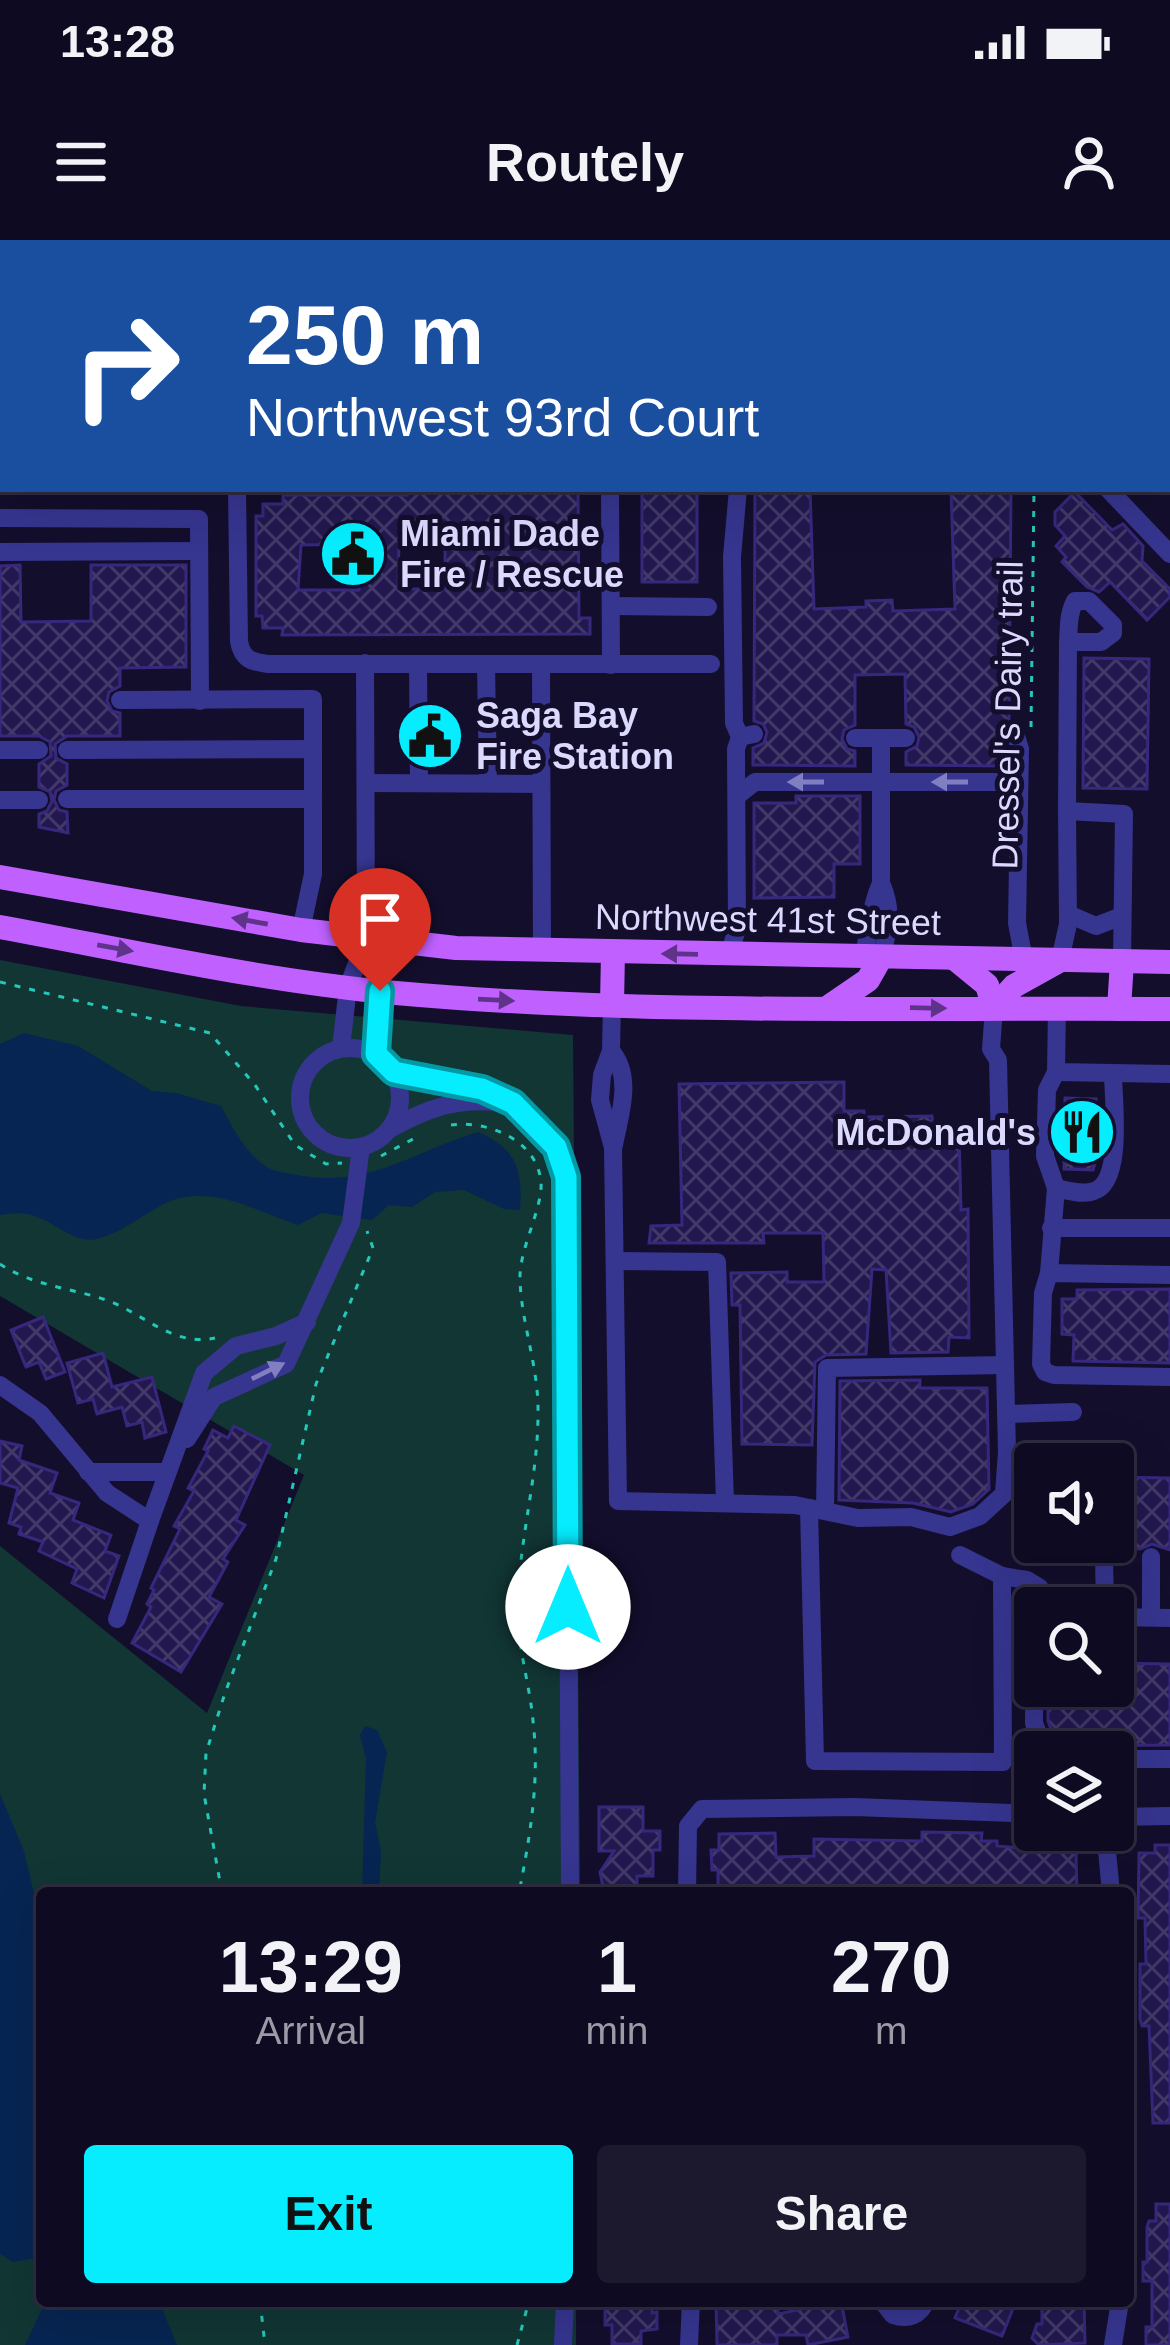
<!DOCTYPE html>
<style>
:root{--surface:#0e0a21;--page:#1c182e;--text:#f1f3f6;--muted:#9b9aa5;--line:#2e2b3f;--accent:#05edff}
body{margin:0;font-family:Arial,sans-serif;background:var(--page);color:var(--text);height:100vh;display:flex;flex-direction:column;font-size:45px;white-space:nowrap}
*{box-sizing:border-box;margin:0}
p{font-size:39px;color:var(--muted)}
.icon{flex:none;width:66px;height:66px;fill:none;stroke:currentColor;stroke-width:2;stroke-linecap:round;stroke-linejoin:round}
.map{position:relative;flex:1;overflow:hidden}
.side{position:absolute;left:36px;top:1647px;width:1098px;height:420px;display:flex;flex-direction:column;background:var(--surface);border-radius:12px;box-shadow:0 12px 48px #0002,0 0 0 3px var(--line)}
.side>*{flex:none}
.hud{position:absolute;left:0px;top:0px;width:1170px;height:252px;box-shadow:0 12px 48px #0002,0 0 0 3px var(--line);background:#1a4fa0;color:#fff;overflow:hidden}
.tools{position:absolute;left:1014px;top:1203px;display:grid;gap:24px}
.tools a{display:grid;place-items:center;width:120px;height:120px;border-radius:12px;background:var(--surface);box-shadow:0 12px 48px #0002,0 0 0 3px var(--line);font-size:60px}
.pin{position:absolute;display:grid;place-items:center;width:102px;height:102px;color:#fff;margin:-123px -51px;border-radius:50% 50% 50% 0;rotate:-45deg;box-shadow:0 0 12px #0007}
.pin .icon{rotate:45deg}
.me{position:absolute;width:132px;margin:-66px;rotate:0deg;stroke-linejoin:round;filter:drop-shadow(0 0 9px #0008)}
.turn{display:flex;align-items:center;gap:42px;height:252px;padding:0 48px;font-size:54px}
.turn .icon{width:156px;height:156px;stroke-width:2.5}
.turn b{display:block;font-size:84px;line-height:102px}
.eta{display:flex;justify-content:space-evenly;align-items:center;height:204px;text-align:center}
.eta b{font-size:72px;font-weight:600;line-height:84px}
.button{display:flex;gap:24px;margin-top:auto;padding:24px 48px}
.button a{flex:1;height:138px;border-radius:12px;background:var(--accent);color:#111;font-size:48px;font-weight:600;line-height:138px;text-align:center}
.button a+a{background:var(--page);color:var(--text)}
.status{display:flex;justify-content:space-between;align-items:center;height:84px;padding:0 60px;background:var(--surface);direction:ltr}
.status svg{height:33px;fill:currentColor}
header{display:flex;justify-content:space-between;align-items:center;height:156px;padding:0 48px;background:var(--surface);font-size:54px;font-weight:600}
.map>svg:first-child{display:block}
</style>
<div class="status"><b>13:28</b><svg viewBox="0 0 49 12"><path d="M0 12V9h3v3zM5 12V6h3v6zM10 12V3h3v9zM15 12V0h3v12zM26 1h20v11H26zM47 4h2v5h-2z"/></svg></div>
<header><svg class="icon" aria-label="menu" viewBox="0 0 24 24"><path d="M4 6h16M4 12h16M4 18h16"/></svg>Routely<svg class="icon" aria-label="person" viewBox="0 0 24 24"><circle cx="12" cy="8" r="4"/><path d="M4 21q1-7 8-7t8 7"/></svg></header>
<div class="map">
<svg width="1170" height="2105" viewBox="0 0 1170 2105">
<defs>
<pattern id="building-cross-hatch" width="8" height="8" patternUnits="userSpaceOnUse" patternTransform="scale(3)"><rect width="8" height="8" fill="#22184f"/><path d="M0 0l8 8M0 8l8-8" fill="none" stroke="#423969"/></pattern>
</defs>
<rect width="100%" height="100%" fill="#130e2c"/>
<polygon fill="#113634" points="0,720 241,766 573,795 580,1653 42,1653 42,2061 576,2061 576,2105 0,2105 0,1306 207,1473 304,1235 0,1056"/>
<g fill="#072552">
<path d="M24,793L78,806L152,851L176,853L221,866C233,888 244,911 265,926C272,931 282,932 291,934C368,950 409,913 478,892C516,909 523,928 520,970L504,969L464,950L435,952L412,967L389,965L372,980L321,973L298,985C256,971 209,942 164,964C142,975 121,993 97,999C75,1004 56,983 37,977C25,972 13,973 0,975V804Z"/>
<polygon points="365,1486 377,1490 387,1512 375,1583 381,1611 379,1653 362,1653 366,1519 360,1495"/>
<polygon points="0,1554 24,1611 42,1687 42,2017 13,2022 0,2014"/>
<polygon points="42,2045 42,2061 159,2061 177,2105 25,2105 42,2069 37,2054"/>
</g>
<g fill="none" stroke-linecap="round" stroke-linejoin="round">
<g stroke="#072552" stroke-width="18">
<polyline points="959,0 962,3"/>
<polyline points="1167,219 1170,222"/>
</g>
</g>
<g fill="url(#building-cross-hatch)" stroke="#37287d" stroke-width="3" fill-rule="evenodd">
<path d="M407,249H578L579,378H590V394L282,395L283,388H263L262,376H256V276H263V264H283V255H407ZM399,303H445V349H398ZM361,304L359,350H298L301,305Z"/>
<rect x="642" y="249" width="55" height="93"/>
<polygon points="755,249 810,249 814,369 866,367 866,361 892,360 893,371 955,369 951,249 1011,249 1009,480 1000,483 996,493 1005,506 1006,526 906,525 906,512 917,506 919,497 914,487 906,484 905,434 855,435 855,485 844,490 842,499 847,509 855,511 855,526 753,525 753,508 764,503 767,492 763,484 754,481"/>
<polygon points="1075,252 1112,290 1123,284 1143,306 1142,321 1170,349 1170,357 1147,380 1110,342 1099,352 1087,347 1062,322 1066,317 1056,306 1065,296 1055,285 1055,272"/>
<polygon points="20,325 21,382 91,381 91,325 186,325 186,427 120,428 120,446 109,452 107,461 112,471 120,473 120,496 67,496 55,504 56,518 67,524 67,545 56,551 54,560 59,570 67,572 68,593 39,587 39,574 47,571 52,561 50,552 39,547 39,524 51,516 50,502 39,496 0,496 0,326"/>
<polygon points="1084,418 1149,419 1147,549 1083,548"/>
<polygon points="796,556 860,556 860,624 834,624 834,657 754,658 754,563 796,563"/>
<polygon points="844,842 844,871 864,871 864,877 932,876 933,894 959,894 961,970 968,969 969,1098 949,1097 948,1112 891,1113 886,1030 872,1029 866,1114 826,1115 815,1122 812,1205 742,1204 740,1065 732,1065 731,1033 787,1032 787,1042 824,1042 823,993 763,993 764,1003 649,1003 651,986 682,985 679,844"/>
<polygon points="1065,858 1096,859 1096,874 1101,874 1101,902 1093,930 1064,929"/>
<polygon points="1170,1049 1170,1123 1073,1121 1074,1095 1062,1094 1062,1059 1077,1059 1077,1050"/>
<polygon points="43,1077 65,1132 46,1139 39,1122 26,1127 11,1090"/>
<polygon points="103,1113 112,1147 152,1137 166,1192 145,1198 142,1182 127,1186 122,1167 97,1174 93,1159 78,1163 67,1123"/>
<polygon points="920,1140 920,1148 987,1148 989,1249 973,1264 951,1272 913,1263 839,1260 840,1141"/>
<polygon points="234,1186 270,1205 236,1280 245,1285 223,1319 228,1322 209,1357 222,1364 181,1432 132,1403 151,1367 147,1364 154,1350 151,1348 180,1289 174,1286 194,1251 188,1248 208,1211 204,1209 213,1190 228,1198"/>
<polygon points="0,1201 22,1206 19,1220 57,1233 50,1253 79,1263 73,1280 111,1295 105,1311 119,1316 104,1358 72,1343 77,1329 39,1311 43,1302 19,1294 21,1287 9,1283 18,1248 0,1243"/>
<polygon points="1113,1237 1170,1238 1170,1310 1152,1304 1140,1309 1113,1307"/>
<polygon points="1113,1423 1170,1424 1170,1505 1057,1506 1048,1481 1048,1446 1113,1446"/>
<polygon points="599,1567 643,1567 643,1591 660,1591 660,1610 653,1610 653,1636 637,1636 637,1652 604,1652 600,1632 614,1611 599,1611"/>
<polygon points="922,1592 982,1593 981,1601 997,1601 997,1606 1076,1613 1077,1653 921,1653 921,1647 876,1646 863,1653 856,1648 777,1647 777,1653 718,1653 718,1630 712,1630 711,1610 719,1610 719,1594 775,1593 776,1617 814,1616 814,1599 922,1601"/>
<polygon points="1155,1605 1170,1605 1170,1883 1153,1883 1149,1786 1142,1786 1140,1779 1140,1724 1146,1724 1145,1678 1138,1678 1139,1613 1155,1613"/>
<polygon points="1156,1964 1170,1964 1170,2105 1146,2105 1146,2087 1152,2087 1152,2041 1143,2041 1143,2022 1147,2022 1147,1987 1149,1981 1156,1981"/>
<polygon points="605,2061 632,2061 632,2068 652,2068 652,2073 657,2072 657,2089 641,2091 641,2104 612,2104 612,2085 605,2085"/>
<polygon points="716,2061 778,2061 778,2074 841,2061 848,2097 808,2105 806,2095 777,2095 777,2105 717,2105"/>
<polygon points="962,2061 1016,2061 1002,2096 955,2078"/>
<polygon points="1042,2061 1084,2061 1085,2103 1039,2105 1032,2098 1037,2084 1042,2084"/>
</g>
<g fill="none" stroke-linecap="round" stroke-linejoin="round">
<g stroke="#24c8ba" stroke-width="3" stroke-dasharray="6 9" stroke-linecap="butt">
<polyline points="892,0 895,3"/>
<polyline points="1031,487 1034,249"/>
<polyline points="0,742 210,793 255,845 295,905 326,924 342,923"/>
<path d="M451,885C486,880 537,899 541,942C543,968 519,1009 520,1039C521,1083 539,1127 538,1174C538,1241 517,1306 518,1373C518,1409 530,1446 533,1481C540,1540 530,1596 519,1653"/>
<polyline points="381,916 415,898"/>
<path d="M0,1024C32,1046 73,1048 109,1061C145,1075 174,1107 215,1098"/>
<polyline points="222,1653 204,1554 206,1513 225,1453 276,1319 316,1144 373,1008 367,991"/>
<polyline points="260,2061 265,2105"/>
<polyline points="517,2105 529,2061"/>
</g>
<g stroke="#36358f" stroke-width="18">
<polyline points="494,0 495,3"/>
<polyline points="1052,0 1055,3"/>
<polyline points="226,3 226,0"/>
<polyline points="713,3 713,0"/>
<polyline points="1091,3 1094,0"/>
<polyline points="1167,21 1170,18"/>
<polyline points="0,24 3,24"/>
<polyline points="0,130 3,130"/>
<polyline points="0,235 3,235"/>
<path d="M237,249L239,401C242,419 251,422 268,424H711"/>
<polyline points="610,249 611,425"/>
<polyline points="738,249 732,317 734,483 740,497"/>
<polyline points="1108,249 1170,314"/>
<polyline points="0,278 199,279 200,461"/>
<polyline points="0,312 199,311"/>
<polyline points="611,366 708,367"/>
<path d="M1068,402H1101L1113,393V385L1089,361H1075C1068,374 1069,387 1068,402L1067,571L1124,574L1122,721"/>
<polyline points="418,424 419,542"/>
<polyline points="486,424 488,543"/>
<polyline points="541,424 542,712"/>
<polyline points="120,460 313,459 313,509"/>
<polyline points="1009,493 1016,496 1020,509 1017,683 1024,720"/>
<polyline points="855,498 906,498"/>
<path d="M881,498V643C893,670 889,690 881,717"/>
<polyline points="0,510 39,510"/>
<polyline points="67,510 313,509 313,634 301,690"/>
<polyline points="366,543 541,544"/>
<polyline points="737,556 755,542 1019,542"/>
<polyline points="67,559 313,559"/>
<polyline points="0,560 39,560"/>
<polyline points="1068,674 1096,686 1122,676"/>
<polyline points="366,701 380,751 376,814"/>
<polyline points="729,715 737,689 736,509 740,497 754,494"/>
<path d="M863,717C870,692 870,667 881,643"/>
<polyline points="1060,720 1068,684 1067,571"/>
<polyline points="612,764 611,811 602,835 600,860 612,904"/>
<polyline points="1057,768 1056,832 1170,834"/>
<circle cx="350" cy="858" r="50"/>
<polyline points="341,808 348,747 366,700 365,423"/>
<path d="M611,811C634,837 619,878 613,909L618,1261L795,1265L858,1278L911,1277L950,1287L980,1276L1004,1254L1007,1212L998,820L991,809L994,768"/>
<path d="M394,832C472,844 538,853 566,937L570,1653"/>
<path d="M392,888C426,869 456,858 496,862"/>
<path d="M1056,948C1068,951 1083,955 1094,951C1124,942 1113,859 1113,833"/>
<polyline points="1051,988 1170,988"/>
<polyline points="615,1021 717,1022 725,1262"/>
<polyline points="1049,1033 1056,948 1045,916 1047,850 1056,832"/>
<polyline points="1170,1035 1049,1033 1043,1053 1041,1124 1045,1132 1054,1135 1170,1137"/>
<polyline points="0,1145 40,1173 107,1253 150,1281 204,1133 236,1106 276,1096 307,1082"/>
<polyline points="1006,1174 1073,1172"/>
<polyline points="187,1199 214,1157 286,1124 351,983 361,907"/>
<polyline points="88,1232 165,1232"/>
<polyline points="809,1268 815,1521 1003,1522 1002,1336 1027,1340 1040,1348 1046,1368"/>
<polyline points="825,1271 827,1128 1005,1125"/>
<polyline points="960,1315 1002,1336"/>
<polyline points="1104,1317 1105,1368"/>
<polyline points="1113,1377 1170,1378"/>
<polyline points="1151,1377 1151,1317"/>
<polyline points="117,1379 150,1281"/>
<polyline points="1035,1387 1034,1483 1045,1512"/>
<polyline points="1113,1519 1170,1519"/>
<polyline points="1113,1577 1170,1576"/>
<polyline points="1105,1590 1111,1653"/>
<polyline points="687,1653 688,1586 702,1569 855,1567 1035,1574"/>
<path d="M882,2061L893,2075C908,2080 920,2076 926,2061"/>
<polyline points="563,2105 565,2061"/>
<polyline points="689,2105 691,2061"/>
<polyline points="1113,2105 1120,2061"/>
</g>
<g stroke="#bf60ff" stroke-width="24">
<polyline points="0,637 301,690 456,708 1170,722"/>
<path d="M0,687C131,711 263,741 396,753C652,776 913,767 1170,769"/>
<polyline points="954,718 987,745 994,768"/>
<polyline points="612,764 613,713"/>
<polyline points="830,766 868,740 881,717"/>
<polyline points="994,768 1014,746 1059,721"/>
<polyline points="1119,769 1122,721"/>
</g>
</g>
<defs><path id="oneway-solid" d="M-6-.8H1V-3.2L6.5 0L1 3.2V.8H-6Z" transform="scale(3)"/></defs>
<g fill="#817fc1">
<use href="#oneway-solid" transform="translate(806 542) rotate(180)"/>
<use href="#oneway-solid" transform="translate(950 542) rotate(-180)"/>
<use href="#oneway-solid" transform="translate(268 1131) rotate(-26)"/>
</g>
<g fill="#60338b">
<use href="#oneway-solid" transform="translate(250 681) rotate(-170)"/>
<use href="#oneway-solid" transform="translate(115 708) rotate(10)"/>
<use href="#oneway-solid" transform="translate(680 714) rotate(-179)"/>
<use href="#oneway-solid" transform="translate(496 760) rotate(3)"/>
<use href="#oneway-solid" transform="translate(928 768) rotate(1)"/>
</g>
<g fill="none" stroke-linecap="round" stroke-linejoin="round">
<g stroke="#039aa6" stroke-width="30">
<polyline id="route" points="380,751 376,814 394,832 482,849 513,863 556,907 566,937 568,1367"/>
</g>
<use href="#route" stroke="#05edff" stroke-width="21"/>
</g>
<defs>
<g id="civic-disc" transform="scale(3.45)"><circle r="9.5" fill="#05edff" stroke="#130e2c"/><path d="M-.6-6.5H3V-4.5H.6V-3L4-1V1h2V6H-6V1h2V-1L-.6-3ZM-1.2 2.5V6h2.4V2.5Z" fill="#111"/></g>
<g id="restaurant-disc" transform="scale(3.45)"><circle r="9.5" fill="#05edff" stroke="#130e2c"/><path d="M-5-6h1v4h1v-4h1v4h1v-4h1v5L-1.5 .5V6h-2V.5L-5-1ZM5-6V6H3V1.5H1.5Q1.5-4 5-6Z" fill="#111"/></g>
</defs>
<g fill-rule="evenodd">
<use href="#civic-disc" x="353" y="314"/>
<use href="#civic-disc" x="430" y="496"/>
<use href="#restaurant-disc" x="1082" y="892"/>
</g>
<g text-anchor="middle" stroke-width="10" stroke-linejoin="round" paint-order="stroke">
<g font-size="36" font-weight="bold" fill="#dcd9ff" stroke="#130e2c" text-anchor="start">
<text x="400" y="306">Miami Dade<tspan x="400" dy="41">Fire / Rescue</tspan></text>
<text x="476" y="488">Saga Bay<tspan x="476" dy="41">Fire Station</tspan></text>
<text x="1036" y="905" text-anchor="end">McDonald's</text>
</g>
<g font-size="36" fill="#dcd9ff" stroke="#130e2c">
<text transform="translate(1007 475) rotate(-89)" y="13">Dressel's Dairy trail</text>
<text transform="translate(768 679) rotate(1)" y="13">Northwest 41st Street</text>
</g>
</g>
</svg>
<div class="tools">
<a><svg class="icon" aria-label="sound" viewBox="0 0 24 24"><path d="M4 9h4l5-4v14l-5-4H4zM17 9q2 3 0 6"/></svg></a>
<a><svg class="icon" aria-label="search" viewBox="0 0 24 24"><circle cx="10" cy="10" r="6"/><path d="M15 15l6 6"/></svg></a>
<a><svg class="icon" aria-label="layers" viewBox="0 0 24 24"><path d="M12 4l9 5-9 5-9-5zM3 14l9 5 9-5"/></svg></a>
</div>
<div class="pin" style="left:380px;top:751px;background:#d93025"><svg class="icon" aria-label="arrive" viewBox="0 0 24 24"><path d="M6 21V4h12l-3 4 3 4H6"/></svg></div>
<svg class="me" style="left:568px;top:1367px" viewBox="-20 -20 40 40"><circle r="19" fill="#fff"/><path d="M0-13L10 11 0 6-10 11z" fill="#05edff"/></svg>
<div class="hud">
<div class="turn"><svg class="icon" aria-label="right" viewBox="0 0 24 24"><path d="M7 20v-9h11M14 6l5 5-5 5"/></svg><div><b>250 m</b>Northwest 93rd Court</div></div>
</div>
<section class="side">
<div class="eta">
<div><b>13:29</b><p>Arrival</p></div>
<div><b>1</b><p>min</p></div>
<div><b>270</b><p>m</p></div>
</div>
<div class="button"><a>Exit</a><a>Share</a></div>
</section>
</div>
